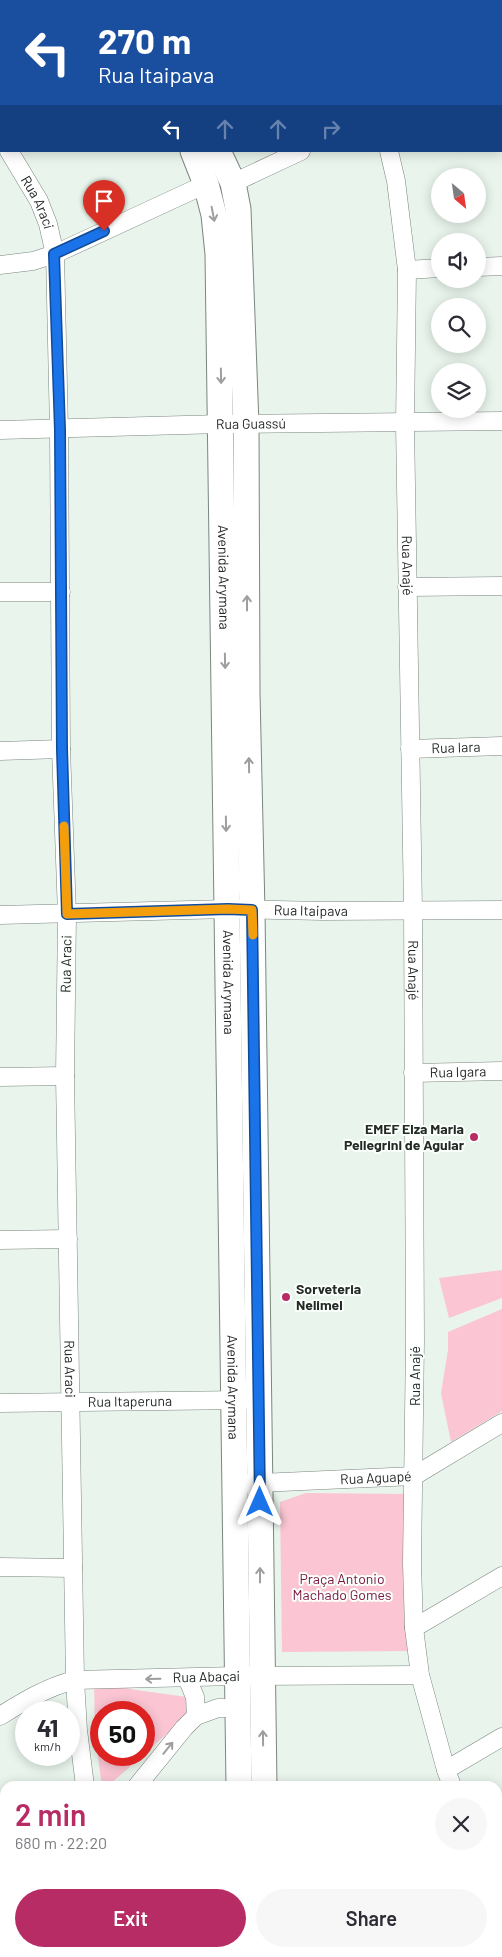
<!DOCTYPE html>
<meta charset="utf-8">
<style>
:root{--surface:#fff;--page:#f7f7f7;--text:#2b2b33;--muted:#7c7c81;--accent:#b82c65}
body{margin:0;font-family:Barlow,sans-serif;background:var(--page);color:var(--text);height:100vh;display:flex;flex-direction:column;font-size:19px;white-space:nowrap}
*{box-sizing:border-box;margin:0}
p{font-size:16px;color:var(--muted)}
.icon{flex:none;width:28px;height:28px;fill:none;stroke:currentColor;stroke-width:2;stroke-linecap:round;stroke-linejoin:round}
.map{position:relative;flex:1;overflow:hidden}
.side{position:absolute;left:0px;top:1781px;width:502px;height:176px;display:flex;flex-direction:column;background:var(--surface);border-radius:15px 15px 0 0;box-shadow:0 2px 12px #0003}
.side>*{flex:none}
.guide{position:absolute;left:0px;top:0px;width:502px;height:152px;box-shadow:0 2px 12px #0003;background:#1a4fa0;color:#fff;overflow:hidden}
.needle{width:32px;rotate:151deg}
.fabs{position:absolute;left:431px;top:168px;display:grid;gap:10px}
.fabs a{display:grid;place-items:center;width:55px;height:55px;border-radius:50%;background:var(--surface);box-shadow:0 2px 12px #0003;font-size:25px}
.speed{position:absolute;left:15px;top:1701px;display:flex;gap:10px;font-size:25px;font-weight:700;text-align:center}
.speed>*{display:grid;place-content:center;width:65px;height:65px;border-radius:50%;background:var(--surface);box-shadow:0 2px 12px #0003;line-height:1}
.speed small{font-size:12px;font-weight:400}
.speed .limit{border:8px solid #d22;background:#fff;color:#111}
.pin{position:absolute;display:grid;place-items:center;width:42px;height:42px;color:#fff;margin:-51px -21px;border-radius:50% 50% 50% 0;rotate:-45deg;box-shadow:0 0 5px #0007}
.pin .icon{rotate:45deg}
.me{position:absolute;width:55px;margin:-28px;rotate:0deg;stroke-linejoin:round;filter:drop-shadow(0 0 4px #0008)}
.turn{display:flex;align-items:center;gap:18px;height:105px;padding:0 15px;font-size:22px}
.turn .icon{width:65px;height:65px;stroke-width:2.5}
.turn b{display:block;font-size:35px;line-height:42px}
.lanes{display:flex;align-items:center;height:48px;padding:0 15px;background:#0003;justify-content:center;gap:25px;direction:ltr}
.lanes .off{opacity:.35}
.round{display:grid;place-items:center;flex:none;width:52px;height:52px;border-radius:26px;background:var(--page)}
.head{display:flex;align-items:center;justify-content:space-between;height:85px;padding:0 15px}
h1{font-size:30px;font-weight:600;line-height:38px;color:var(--accent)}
.action{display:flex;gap:10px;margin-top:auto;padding:10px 15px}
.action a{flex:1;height:58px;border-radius:30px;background:var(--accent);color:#fff;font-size:20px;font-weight:600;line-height:58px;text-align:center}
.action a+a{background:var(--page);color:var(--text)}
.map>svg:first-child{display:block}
</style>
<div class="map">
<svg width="502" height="1957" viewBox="0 0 502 1957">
<rect width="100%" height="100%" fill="#e8f4ec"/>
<g fill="#fbc5d3">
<polygon points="502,1270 502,1298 449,1318 439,1278"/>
<polygon points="502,1309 502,1411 451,1442 441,1393 448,1350 448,1332"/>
<path d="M306,1493L407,1494C404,1546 400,1599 410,1651L282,1652L280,1502Z"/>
<polygon points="94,1682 136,1690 187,1697 187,1716 144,1754 144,1712 101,1712 101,1755 143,1755 108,1786 102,1786 95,1736"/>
</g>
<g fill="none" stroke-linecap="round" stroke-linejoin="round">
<g stroke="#7b867f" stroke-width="19">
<g id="street">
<polyline points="322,0 323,1"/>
<polyline points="501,103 502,103"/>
<polyline points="0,136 1,138"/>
<path id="s1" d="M9,151L39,201L48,224L55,254L59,430L61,749L67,914L65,1076L75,1680L78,1730L85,1786"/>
<path id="s2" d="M389,151L396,181L407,270L405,424L413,910L415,1340L412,1564L414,1628L420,1675L446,1770L452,1786"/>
<polyline points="233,183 301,151"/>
<polyline points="0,265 33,261 55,254 206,184"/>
<polyline points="478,267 502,266"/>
<polyline points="407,270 440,268"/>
<path id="s3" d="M0,430L222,424L502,421"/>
<polyline points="407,587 502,586"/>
<polyline points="0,592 61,592"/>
<path id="s4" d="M410,749L502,746"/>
<polyline points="0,751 61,749"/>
<path id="s5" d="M0,915L228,909L323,911L502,910"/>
<path id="s6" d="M413,1073L502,1071"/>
<polyline points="0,1077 65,1076"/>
<polyline points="0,1240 68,1239"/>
<path id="s7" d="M0,1403L244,1400"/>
<path id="s8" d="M235,1484L414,1476L502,1423"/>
<polyline points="0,1567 73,1568"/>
<polyline points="414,1628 502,1576"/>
<polyline points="187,1678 195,1697 196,1716"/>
<path id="s9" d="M0,1716C24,1701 47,1687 75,1680L236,1676L420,1675"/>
<polyline points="446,1770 502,1737"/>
<polyline points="137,1786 184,1728 196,1716 218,1708 238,1708"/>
<polyline points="0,1880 5,1877"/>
<polyline points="498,1902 502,1910"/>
<polyline points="101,1952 102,1957"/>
</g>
</g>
<g stroke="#7b867f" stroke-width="27">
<g id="secondary">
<polyline points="105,0 106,1"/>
<polyline points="130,0 131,1"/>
<path id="s10" d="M193,151L206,184L214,215L218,254C229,764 229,1275 239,1786"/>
<polyline points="218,151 233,183 238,209 246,425 247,693 252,911 264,1786"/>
<polyline points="242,1952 242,1957"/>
<polyline points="266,1952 266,1957"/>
</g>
</g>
<use href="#street" stroke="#fff" stroke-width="18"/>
<use href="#secondary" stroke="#fff" stroke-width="25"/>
</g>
<defs><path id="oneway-shaft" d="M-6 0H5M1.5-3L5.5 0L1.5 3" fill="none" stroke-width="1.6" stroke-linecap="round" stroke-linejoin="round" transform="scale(1.25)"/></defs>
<g stroke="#9d9f9e">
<use href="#oneway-shaft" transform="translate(213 214) rotate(79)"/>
<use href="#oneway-shaft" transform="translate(221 376) rotate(89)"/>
<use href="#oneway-shaft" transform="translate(247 603) rotate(-90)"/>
<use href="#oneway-shaft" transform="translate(225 661) rotate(89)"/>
<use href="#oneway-shaft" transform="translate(249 765) rotate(-91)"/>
<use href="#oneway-shaft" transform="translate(226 824) rotate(89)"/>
<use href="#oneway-shaft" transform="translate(260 1575) rotate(-90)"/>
<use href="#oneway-shaft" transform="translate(153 1679) rotate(179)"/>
<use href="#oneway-shaft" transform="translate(263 1738) rotate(-91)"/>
<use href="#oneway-shaft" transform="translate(168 1748) rotate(-51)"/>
</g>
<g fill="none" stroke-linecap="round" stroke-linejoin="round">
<g stroke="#114b97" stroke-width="12">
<polyline id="route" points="104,231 54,254 60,430 62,749 67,914 228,909 252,910 260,1502"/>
</g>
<use href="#route" stroke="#1a73e8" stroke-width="9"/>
<polyline stroke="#f59e0b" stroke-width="9" points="64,826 67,914 228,909 252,910 253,935"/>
</g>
<g fill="#b82c65" stroke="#fafffc" stroke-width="2">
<circle cx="474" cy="1137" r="5"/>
<circle cx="286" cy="1297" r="5"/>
</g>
<g text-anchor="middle" stroke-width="4" stroke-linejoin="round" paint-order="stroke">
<g font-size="14" fill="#252a27" stroke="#fafffc">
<text dy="5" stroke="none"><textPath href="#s1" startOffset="59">Rua Araci</textPath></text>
<text dy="5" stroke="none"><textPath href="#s3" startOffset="251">Rua Guassú</textPath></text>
<text dy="5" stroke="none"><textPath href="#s2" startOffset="416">Rua Anajé</textPath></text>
<text dy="5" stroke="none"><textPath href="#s10" startOffset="430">Avenida Arymana</textPath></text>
<text dy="5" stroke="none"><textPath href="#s4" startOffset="46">Rua Iara</textPath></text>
<text dy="5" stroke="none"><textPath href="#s5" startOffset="311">Rua Itaipava</textPath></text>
<text transform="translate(66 964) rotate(-89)" y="5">Rua Araci</text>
<text dy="5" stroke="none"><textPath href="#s2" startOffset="821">Rua Anajé</textPath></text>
<text dy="5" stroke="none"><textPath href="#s10" startOffset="835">Avenida Arymana</textPath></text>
<text dy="5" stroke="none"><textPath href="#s6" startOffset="45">Rua Igara</textPath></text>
<text dy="5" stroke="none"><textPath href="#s1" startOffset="1229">Rua Araci</textPath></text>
<text transform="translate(415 1376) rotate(-90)" y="5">Rua Anajé</text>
<text dy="5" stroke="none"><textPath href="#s10" startOffset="1240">Avenida Arymana</textPath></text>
<text dy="5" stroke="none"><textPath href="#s7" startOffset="130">Rua Itaperuna</textPath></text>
<text dy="5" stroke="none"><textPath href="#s8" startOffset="141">Rua Aguapé</textPath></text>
<text dy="5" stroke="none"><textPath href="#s9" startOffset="215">Rua Abaçai</textPath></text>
</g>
<g font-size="14" font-weight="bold" fill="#252a27" stroke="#fafffc" text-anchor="end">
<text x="464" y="1134">EMEF Elza Maria<tspan x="464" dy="16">Pellegrini de Aguiar</tspan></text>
<text x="296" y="1294" text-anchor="start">Sorveteria<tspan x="296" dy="16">Nelimel</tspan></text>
</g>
<g font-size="14" fill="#77143e" stroke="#fafffc">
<text x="342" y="1584">Praça Antonio<tspan x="342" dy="16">Machado Gomes</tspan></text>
</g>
</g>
</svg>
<div class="fabs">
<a><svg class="needle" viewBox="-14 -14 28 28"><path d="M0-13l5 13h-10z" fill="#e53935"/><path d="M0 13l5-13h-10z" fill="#7c7c81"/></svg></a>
<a><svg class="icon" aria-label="sound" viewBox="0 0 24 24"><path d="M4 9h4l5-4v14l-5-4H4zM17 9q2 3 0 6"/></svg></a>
<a><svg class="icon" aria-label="search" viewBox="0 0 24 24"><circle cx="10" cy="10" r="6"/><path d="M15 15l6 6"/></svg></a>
<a><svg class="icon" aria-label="layers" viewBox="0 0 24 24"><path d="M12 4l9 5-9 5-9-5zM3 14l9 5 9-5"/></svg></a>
</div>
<div class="speed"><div>41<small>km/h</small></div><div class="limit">50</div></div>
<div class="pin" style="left:104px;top:231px;background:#d93025"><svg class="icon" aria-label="arrive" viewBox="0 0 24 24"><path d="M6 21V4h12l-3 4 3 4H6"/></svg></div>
<svg class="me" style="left:260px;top:1502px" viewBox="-20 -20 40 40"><path d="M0-17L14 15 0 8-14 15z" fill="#1a73e8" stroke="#fff" stroke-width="4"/></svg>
<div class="guide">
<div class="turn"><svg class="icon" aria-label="left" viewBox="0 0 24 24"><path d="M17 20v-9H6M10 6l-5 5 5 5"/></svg><div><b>270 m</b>Rua Itaipava</div></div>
<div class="lanes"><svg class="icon" aria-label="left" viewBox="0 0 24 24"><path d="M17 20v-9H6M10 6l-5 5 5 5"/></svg><svg class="icon off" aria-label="ahead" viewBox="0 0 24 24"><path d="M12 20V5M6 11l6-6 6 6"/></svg><svg class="icon off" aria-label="ahead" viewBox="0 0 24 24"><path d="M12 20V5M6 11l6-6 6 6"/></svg><svg class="icon off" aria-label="right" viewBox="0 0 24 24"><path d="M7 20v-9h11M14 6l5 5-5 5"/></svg></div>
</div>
<section class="side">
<div class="head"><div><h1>2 min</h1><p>680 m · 22:20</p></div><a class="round"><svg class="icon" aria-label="close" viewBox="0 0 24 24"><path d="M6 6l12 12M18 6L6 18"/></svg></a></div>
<div class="action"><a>Exit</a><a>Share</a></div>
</section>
</div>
